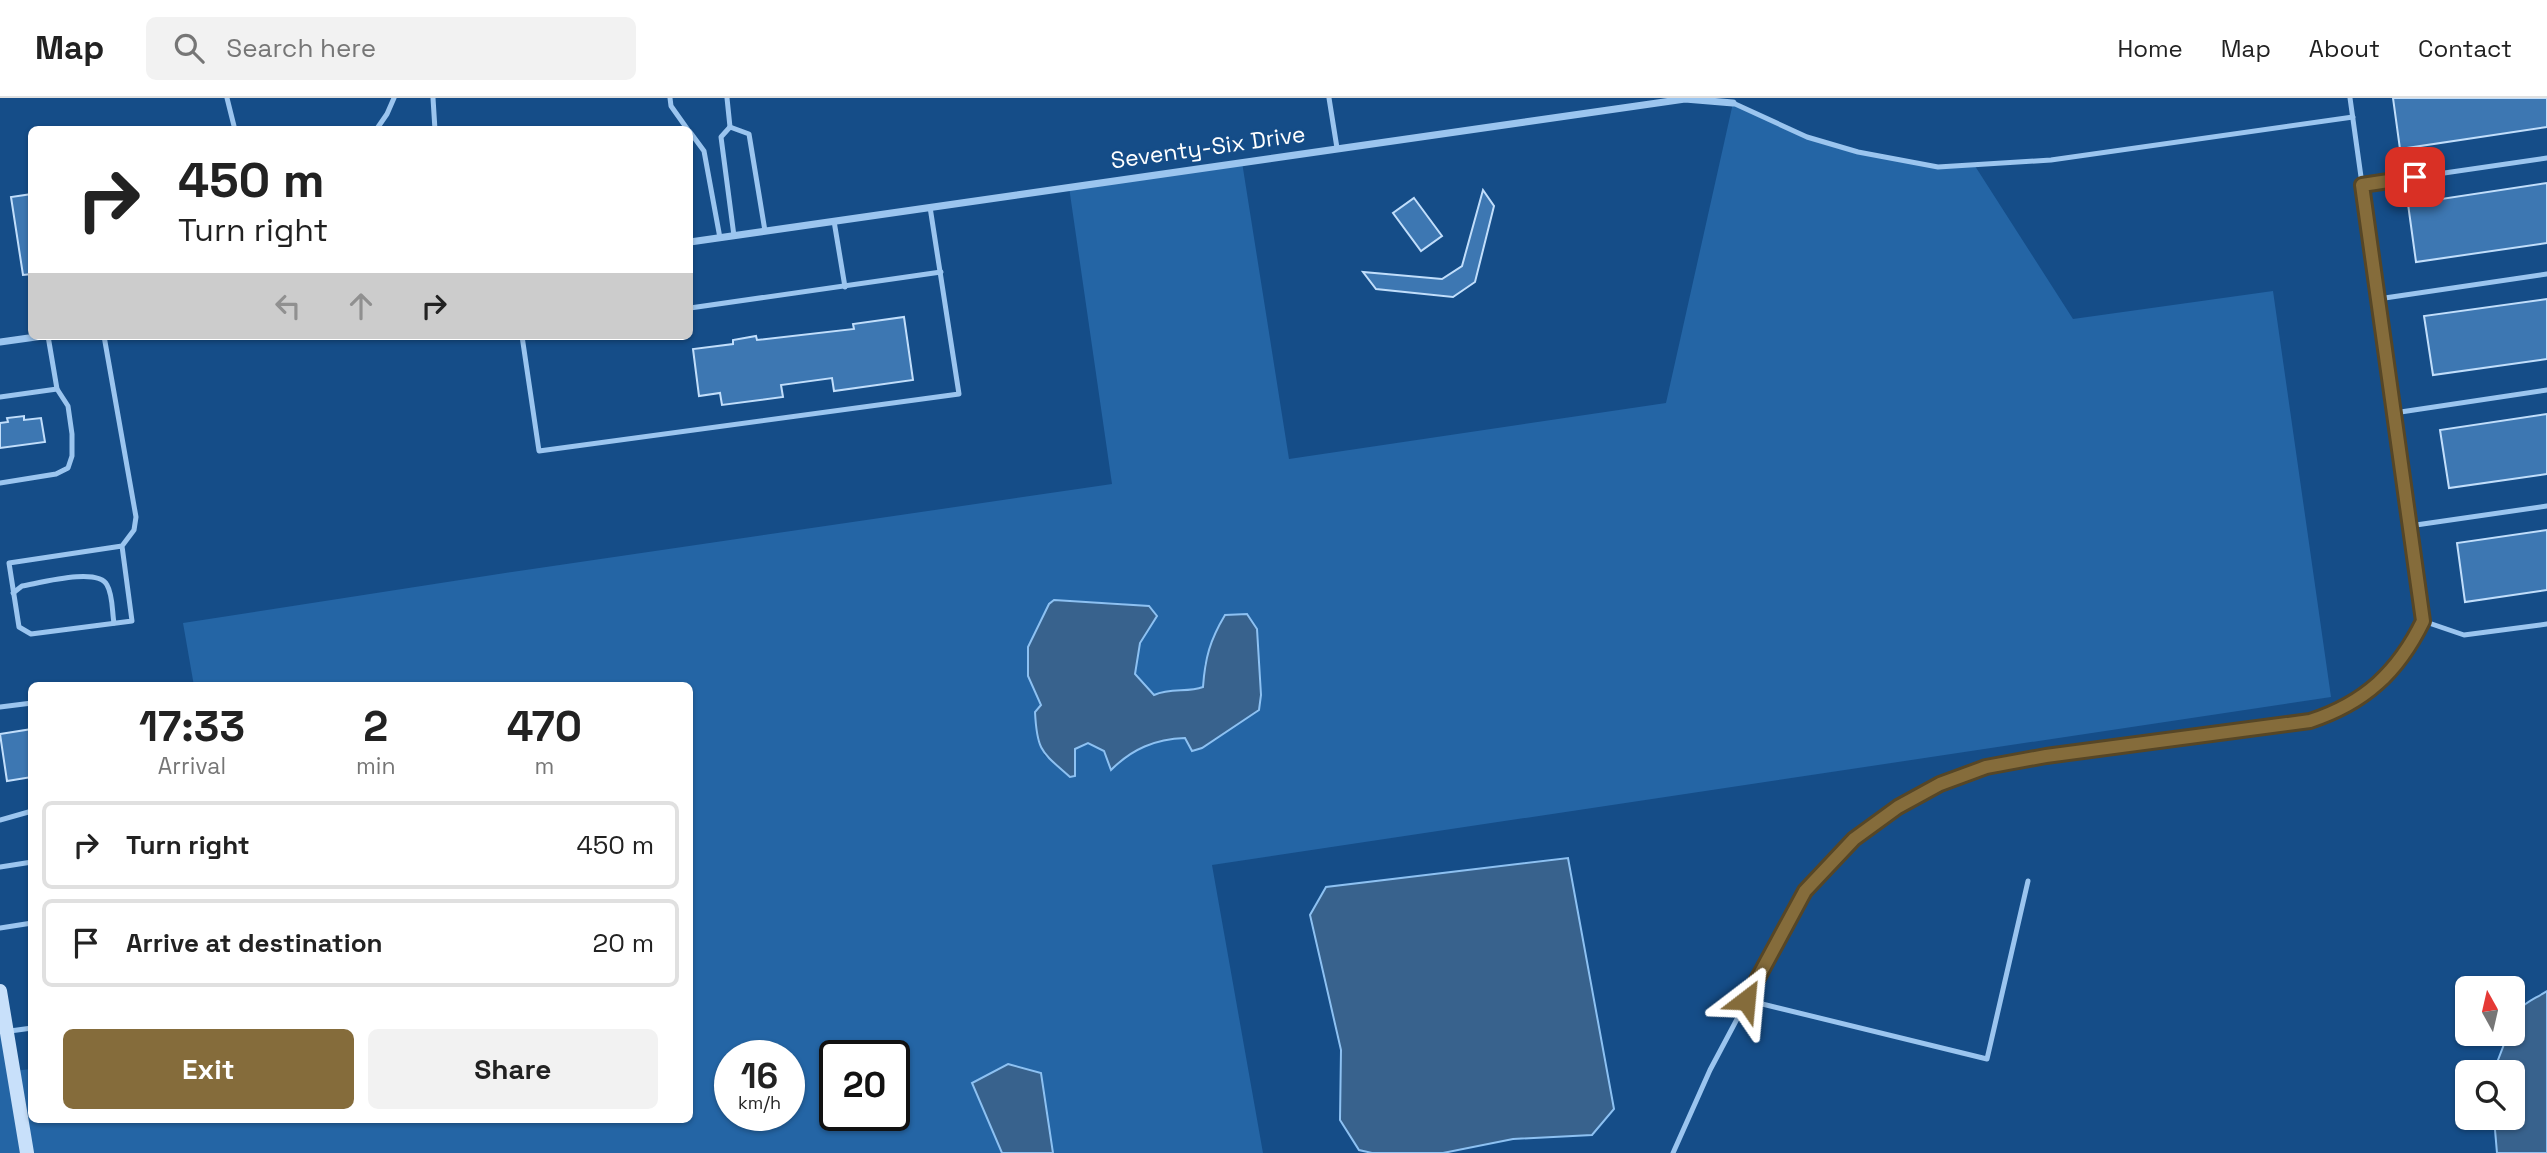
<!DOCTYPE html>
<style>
:root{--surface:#fff;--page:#f2f2f2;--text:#222;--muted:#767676;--line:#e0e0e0;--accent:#856c3b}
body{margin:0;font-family:"Space Grotesk",sans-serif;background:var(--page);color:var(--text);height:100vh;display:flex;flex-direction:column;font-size:26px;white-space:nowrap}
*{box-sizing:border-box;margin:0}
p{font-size:23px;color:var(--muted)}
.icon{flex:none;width:38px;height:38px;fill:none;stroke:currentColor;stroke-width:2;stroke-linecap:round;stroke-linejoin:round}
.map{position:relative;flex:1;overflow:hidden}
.sheet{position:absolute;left:28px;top:584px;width:665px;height:441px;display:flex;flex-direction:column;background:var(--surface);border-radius:10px;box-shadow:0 2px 5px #0004}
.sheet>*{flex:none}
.banner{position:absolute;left:28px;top:28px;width:665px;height:214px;border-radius:10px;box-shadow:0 2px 5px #0004;background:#fff;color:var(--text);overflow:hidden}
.needle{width:46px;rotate:352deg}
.tools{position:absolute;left:2455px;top:878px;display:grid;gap:14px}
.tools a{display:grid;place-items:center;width:70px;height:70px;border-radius:10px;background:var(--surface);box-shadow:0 2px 5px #0004;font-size:35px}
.speed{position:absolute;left:714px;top:942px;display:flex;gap:14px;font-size:35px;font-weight:700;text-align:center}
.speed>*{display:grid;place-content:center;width:91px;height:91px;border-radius:50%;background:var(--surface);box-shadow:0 2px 5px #0004;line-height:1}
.speed small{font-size:18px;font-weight:400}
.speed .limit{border:4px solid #111;border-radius:10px;background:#fff;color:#111}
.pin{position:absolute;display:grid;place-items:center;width:60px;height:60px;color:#fff;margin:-30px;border-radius:14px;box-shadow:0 4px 10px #0006}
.me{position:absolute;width:77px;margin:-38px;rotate:29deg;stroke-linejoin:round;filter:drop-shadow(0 0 5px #0008)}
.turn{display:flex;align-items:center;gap:24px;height:147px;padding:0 35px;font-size:32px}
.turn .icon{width:91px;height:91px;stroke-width:2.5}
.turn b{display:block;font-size:49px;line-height:60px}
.lanes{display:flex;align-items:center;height:66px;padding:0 35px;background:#0003;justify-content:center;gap:35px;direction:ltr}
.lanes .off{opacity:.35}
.eta{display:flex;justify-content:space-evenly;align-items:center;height:119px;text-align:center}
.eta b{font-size:42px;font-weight:800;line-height:49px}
.cta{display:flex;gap:14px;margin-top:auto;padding:14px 35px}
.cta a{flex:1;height:80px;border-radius:10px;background:var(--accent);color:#fff;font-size:28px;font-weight:800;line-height:80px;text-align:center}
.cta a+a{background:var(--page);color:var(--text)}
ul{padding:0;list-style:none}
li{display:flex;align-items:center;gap:21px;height:88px;margin:0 14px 10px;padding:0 21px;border:4px solid var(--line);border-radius:10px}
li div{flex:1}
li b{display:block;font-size:26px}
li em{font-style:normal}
header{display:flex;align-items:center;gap:42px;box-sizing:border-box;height:98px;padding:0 35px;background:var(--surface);border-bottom:2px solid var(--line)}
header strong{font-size:33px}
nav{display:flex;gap:38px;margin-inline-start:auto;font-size:24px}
.search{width:490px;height:63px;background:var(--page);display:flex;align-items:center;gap:18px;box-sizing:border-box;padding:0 24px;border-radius:10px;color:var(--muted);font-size:26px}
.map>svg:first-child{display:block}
</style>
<header>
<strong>Map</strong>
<div class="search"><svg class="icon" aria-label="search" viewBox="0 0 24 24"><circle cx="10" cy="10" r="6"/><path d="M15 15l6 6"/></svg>Search here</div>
<nav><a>Home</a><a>Map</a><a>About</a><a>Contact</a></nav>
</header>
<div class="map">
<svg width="2547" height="1055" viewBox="0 0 2547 1055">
<rect width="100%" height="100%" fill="#154d88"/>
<path fill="#2465a5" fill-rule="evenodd" d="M1733,5C1757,16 1781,29 1806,39C1859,59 1919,70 1975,68L2073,221L2273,193L2331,599L1212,767L1263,1055H0V935L13,973L31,971L32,1022H690V588H194L183,525L512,474L1112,386L1069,89L1242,64L1289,361L1666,305ZM1054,502L1122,505L1156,518L1140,545L1135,576L1154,597C1171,589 1187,595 1204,589V566L1257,531L1259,612L1202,650C1196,647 1189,641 1182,640C1156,637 1129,654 1111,671L1104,653L1088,645L1075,651L1076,666L1070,679L1044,657L1035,614L1041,607L1028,578V549L1049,506ZM730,957H789V1017H730ZM835,957H894V1017H835Z"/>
<g fill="#38628d" stroke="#8dc1f2" stroke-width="2">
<path d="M1054,502L1149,508L1157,518L1140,545L1135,576L1154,597C1171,589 1187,595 1203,589C1205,560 1210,542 1225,517L1247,516L1257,531L1261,597L1259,612L1202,650L1192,653L1185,640C1155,641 1132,651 1111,672L1104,653L1088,645L1075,651V678L1070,679C1042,654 1037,654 1035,614L1041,607L1028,578V549L1049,506Z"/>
<polygon points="1568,760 1614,1011 1592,1037 1513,1041 1443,1055 1372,1055 1359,1052 1340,1022 1341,952 1310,817 1326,789"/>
<path d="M2547,893V1055H2497L2494,1020H2513V975H2493L2508,936H2513C2513,907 2525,907 2547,893Z"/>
<polygon points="1008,966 1041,975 1053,1055 1002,1055 972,985"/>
</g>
<g fill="#3d77b2" stroke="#c1defb" stroke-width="2">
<polygon points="2393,0 2547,0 2547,29 2400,51"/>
<polygon points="2547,85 2547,145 2416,164 2408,106"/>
<polygon points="1483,92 1494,108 1475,184 1453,199 1376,191 1363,174 1442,181 1462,168"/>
<polygon points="32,96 32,176 23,177 11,99"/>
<polygon points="1414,100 1442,138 1421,153 1393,115"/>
<polygon points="2547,201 2547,261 2433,277 2424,218"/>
<polygon points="904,219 913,282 834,293 832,280 781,287 783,299 722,307 720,295 699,298 693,251 733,246 733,242 756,238 757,242 854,231 853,226"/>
<polygon points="2547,316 2547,376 2449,390 2440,332"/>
<polygon points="24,318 24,322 41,320 45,344 0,350 0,325 8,324 7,320"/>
<polygon points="2547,432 2547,492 2465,504 2457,445"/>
<polygon points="32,631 32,679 7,683 0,636"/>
</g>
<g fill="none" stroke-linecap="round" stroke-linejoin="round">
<g stroke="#9bc5ef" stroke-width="5">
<polyline points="227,0 235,32"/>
<polyline points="433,0 435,32"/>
<polyline points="670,0 671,8 688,32"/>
<polyline points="727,0 730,29"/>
<polyline points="1329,0 1337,50"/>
<polyline points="1733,5 1807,39 1858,54 1938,69 2051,62 2353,19"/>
<polyline points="730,29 749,36 765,133"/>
<polyline points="730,29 721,39 734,138"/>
<polyline points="376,32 387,16 394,0"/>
<polyline points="690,34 704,53 720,140"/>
<polyline points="2362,87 2547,60"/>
<polyline points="834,123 845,189"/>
<polyline points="2378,201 2547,176"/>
<polyline points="690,210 941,174"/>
<polyline points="104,238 136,419 134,432 122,448 132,523 31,536 19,529 9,465 122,448"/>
<polyline points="522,238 539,353 959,296 930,109"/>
<polyline points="0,299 57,291"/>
<polyline points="2394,315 2547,292"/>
<polyline points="0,385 56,376 68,370 72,358 72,336 68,308 57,291 48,238"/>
<polyline points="2409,428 2547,408"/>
<path d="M13,495L22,488C40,485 98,469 107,487C113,497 112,514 114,525"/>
<polyline points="2423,523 2464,537 2547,526"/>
<polyline points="0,609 32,605"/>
<polyline points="0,722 32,713"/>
<polyline points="0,769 32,764"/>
<polyline points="0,830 32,825"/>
<polyline points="1746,902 1987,961 2028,783"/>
<polyline points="10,933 32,930"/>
<path d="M1673,1055L1710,972L1805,793L1854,741L1898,709L1940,686L1986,669L2046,658L2310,623C2364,605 2398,574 2423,523L2350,0"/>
</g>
<g stroke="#9bc5ef" stroke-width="7">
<polyline points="690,144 1685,1 1733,5"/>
<polyline points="0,244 43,238"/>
</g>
<polyline stroke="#c8e0fa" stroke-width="14" points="0,893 27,1055"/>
</g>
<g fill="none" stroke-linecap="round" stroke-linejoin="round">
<g stroke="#564626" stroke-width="18">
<path id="route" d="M1746,902L1805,793L1854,741L1898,709L1940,686L1986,669L2046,658L2310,623C2365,605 2398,574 2423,523L2362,87L2415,79"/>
</g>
<use href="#route" stroke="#856c3b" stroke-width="12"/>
</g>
<g text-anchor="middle" stroke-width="5" stroke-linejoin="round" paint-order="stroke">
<g font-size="23" fill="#fff" stroke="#154d88">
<text transform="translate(1208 49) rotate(-8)" y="8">Seventy-Six Drive</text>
</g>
</g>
</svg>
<div class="tools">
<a><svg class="needle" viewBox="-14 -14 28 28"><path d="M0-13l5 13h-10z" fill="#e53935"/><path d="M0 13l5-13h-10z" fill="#767676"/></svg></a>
<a><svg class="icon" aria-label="search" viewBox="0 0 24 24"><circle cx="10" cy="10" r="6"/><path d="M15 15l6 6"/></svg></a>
</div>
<div class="speed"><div>16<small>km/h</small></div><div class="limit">20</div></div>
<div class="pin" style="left:2415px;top:79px;background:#d93025"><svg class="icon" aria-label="arrive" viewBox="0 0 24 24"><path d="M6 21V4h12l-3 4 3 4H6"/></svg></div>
<svg class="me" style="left:1746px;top:902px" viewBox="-20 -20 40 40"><path d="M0-17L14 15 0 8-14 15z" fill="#856c3b" stroke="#fff" stroke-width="4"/></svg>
<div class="banner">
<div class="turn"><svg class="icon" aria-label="right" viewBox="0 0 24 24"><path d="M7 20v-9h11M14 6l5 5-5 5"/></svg><div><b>450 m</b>Turn right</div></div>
<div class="lanes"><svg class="icon off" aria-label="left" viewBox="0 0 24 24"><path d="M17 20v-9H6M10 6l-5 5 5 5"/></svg><svg class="icon off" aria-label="ahead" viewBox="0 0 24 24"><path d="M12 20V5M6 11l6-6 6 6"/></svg><svg class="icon" aria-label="right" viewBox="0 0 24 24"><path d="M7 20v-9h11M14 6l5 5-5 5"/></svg></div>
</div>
<section class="sheet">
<div class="eta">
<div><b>17:33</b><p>Arrival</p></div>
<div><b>2</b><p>min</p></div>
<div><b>470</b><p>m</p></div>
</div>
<ul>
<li><svg class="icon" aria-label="right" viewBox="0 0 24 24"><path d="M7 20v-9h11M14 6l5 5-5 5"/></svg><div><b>Turn right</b></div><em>450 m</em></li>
<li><svg class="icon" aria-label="arrive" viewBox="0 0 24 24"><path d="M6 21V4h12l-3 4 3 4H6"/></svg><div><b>Arrive at destination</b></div><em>20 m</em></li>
</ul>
<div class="cta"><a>Exit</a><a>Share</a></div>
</section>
</div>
